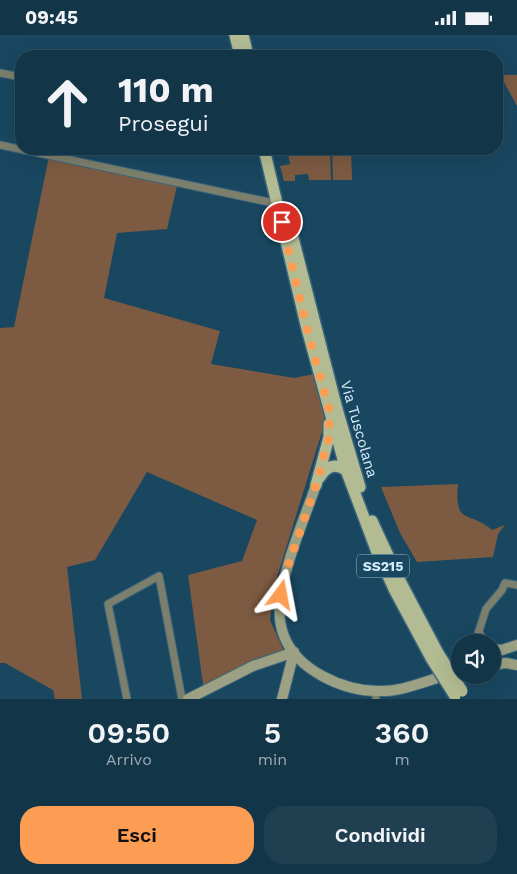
<!DOCTYPE html>
<html lang="it">
<style>
:root{--surface:#133548;--page:#204052;--text:#f1f3f6;--muted:#9dabb4;--line:#325060;--accent:#fc9d53}
body{margin:0;font-family:"Work Sans",sans-serif;background:var(--page);color:var(--text);height:100vh;display:flex;flex-direction:column;font-size:19px;white-space:nowrap}
*{box-sizing:border-box;margin:0}
p{font-size:16px;color:var(--muted)}
.icon{flex:none;width:28px;height:28px;fill:none;stroke:currentColor;stroke-width:2;stroke-linecap:round;stroke-linejoin:round}
.map{position:relative;height:664px;overflow:hidden}
.drawer{display:flex;flex-direction:column;background:var(--surface);flex:1}
.drawer>*{flex:none}
.top-card{position:absolute;left:15px;top:15px;width:488px;height:105px;border-radius:20px;box-shadow:0 5px 20px #0002,0 0 0 1px var(--line);background:#133548;color:var(--text);overflow:hidden}
.buttons{position:absolute;left:451px;top:599px;display:grid;gap:10px}
.buttons a{display:grid;place-items:center;width:50px;height:50px;border-radius:50%;background:var(--surface);box-shadow:0 5px 20px #0002,0 0 0 1px var(--line);font-size:25px}
.pin{position:absolute;display:grid;place-items:center;width:42px;height:42px;color:#fff;margin:-21px;border:2px solid #fff;border-radius:50%;box-shadow:0 1px 5px #0007}
.me{position:absolute;width:55px;margin:-28px;rotate:13deg;stroke-linejoin:round;filter:drop-shadow(0 0 4px #0008)}
.turn{display:flex;align-items:center;gap:18px;height:105px;padding:0 20px;font-size:22px}
.turn .icon{width:65px;height:65px;stroke-width:2.5}
.turn b{display:block;font-size:35px;line-height:42px}
.eta{display:flex;justify-content:space-evenly;align-items:center;height:85px;text-align:center}
.eta b{font-size:30px;font-weight:600;line-height:35px}
.action{display:flex;gap:10px;margin-top:auto;padding:10px 20px}
.action a{flex:1;height:58px;border-radius:20px;background:var(--accent);color:#111;font-size:20px;font-weight:600;line-height:58px;text-align:center}
.action a+a{background:var(--page);color:var(--text)}
.status{display:flex;justify-content:space-between;align-items:center;height:35px;padding:0 25px;background:var(--surface);direction:ltr}
.status svg{height:14px;fill:currentColor}
.map>svg:first-child{display:block}
</style>
<div class="status"><b>09:45</b><svg viewBox="0 0 49 12"><path d="M0 12V9h3v3zM5 12V6h3v6zM10 12V3h3v9zM15 12V0h3v12zM26 1h20v11H26zM47 4h2v5h-2z"/></svg></div>
<div class="map">
<svg width="517" height="664" viewBox="0 0 517 664">
<rect width="100%" height="100%" fill="#194760"/>
<g fill="#7d5b42">
<polygon points="500,40 517,40 517,71"/>
<polygon points="287,114 330,114 331,145 309,145 308,139 295,140 295,146 284,146 280,131 290,129"/>
<polygon points="332,114 351,114 352,145 333,145"/>
<polygon points="49,121 177,151 167,194 117,198 104,263 220,296 211,329 294,343 319,338 329,374 274,552 270,585 284,616 204,656 188,540 242,526 257,485 147,437 95,525 67,532 82,664 55,664 53,655 5,628 0,628 0,293 14,292"/>
<path d="M458,449C454,492 470,475 492,495L505,490L498,499L493,522L417,527L400,498L381,452Z"/>
</g>
<g fill="none" stroke-linecap="round" stroke-linejoin="round">
<g stroke="#3a657c" stroke-width="9">
<g id="street">
<polyline points="0,38 21,42"/>
<polyline points="0,110 278,169"/>
<polyline points="479,596 484,608"/>
<polyline points="475,608 486,574 502,555 505,548 517,550"/>
<polyline points="375,656 376,664"/>
<polyline points="127,664 108,569 159,541 182,664"/>
</g>
</g>
<g stroke="#3a657c" stroke-width="12">
<g id="secondary">
<path d="M316,450C304,485 282,535 280,570C279,580 280,591 284,601C297,635 343,656 378,656C398,657 418,649 437,643"/>
<polyline points="492,614 502,615 517,610"/>
<polyline points="492,630 506,628 517,630"/>
<polyline points="188,664 253,631 294,617"/>
<polyline points="282,664 294,617"/>
</g>
</g>
<g stroke="#3a657c" stroke-width="14">
<g id="primary">
<polyline points="235,0 240,21"/>
<polyline points="243,0 248,21"/>
<polyline points="264,114 307,294 346,435 377,517 395,556 431,623"/>
<polyline points="292,199 337,374 360,452"/>
<path d="M320,442C327,431 335,428 346,435"/>
<polyline points="316,450 329,402 329,389"/>
<polyline points="372,486 398,542 438,618"/>
</g>
</g>
<use href="#street" stroke="#7b7f6c" stroke-width="7"/>
<use href="#secondary" stroke="#9ba182" stroke-width="10"/>
<use href="#primary" stroke="#b3bb93" stroke-width="11"/>
<g stroke="#3a657c" stroke-width="14" stroke-linecap="butt">
<g id="primary-bridge">
<polyline points="438,618 462,656"/>
<polyline points="431,623 455,661"/>
</g>
</g>
<use href="#primary-bridge" stroke="#b3bb93" stroke-width="11"/>
</g>
<g fill="none" stroke-linecap="round" stroke-linejoin="round">
<polyline stroke="#fc9d53" stroke-width="9" stroke-dasharray="0 16.2" points="281,560 287,534 316,450 329,402 329,374 307,294 282,187"/>
</g>
<g text-anchor="middle" stroke-width="4" stroke-linejoin="round" paint-order="stroke">
<rect fill="#194760" stroke="#9bbacc" stroke-width="1" x="357" y="519.5" width="52" height="23" rx="4"/>
<g font-size="14" font-weight="bold" fill="#d3ebfa">
<text x="383" y="536">SS215</text>
</g>
<g font-size="15" fill="#d3ebfa" stroke="#194760">
<text transform="translate(359 394) rotate(74)" y="5">Via Tuscolana</text>
</g>
</g>
</svg>
<div class="buttons">
<a><svg class="icon" aria-label="sound" viewBox="0 0 24 24"><path d="M4 9h4l5-4v14l-5-4H4zM17 9q2 3 0 6"/></svg></a>
</div>
<div class="pin" style="left:282px;top:187px;background:#d93025"><svg class="icon" aria-label="arrive" viewBox="0 0 24 24"><path d="M6 21V4h12l-3 4 3 4H6"/></svg></div>
<svg class="me" style="left:281px;top:560px" viewBox="-20 -20 40 40"><path d="M0-17L14 15 0 8-14 15z" fill="#fc9d53" stroke="#fff" stroke-width="4"/></svg>
<div class="top-card">
<div class="turn"><svg class="icon" aria-label="ahead" viewBox="0 0 24 24"><path d="M12 20V5M6 11l6-6 6 6"/></svg><div><b>110 m</b>Prosegui</div></div>
</div>
</div>
<section class="drawer">
<div class="eta">
<div><b>09:50</b><p>Arrivo</p></div>
<div><b>5</b><p>min</p></div>
<div><b>360</b><p>m</p></div>
</div>
<div class="action"><a>Esci</a><a>Condividi</a></div>
</section>
